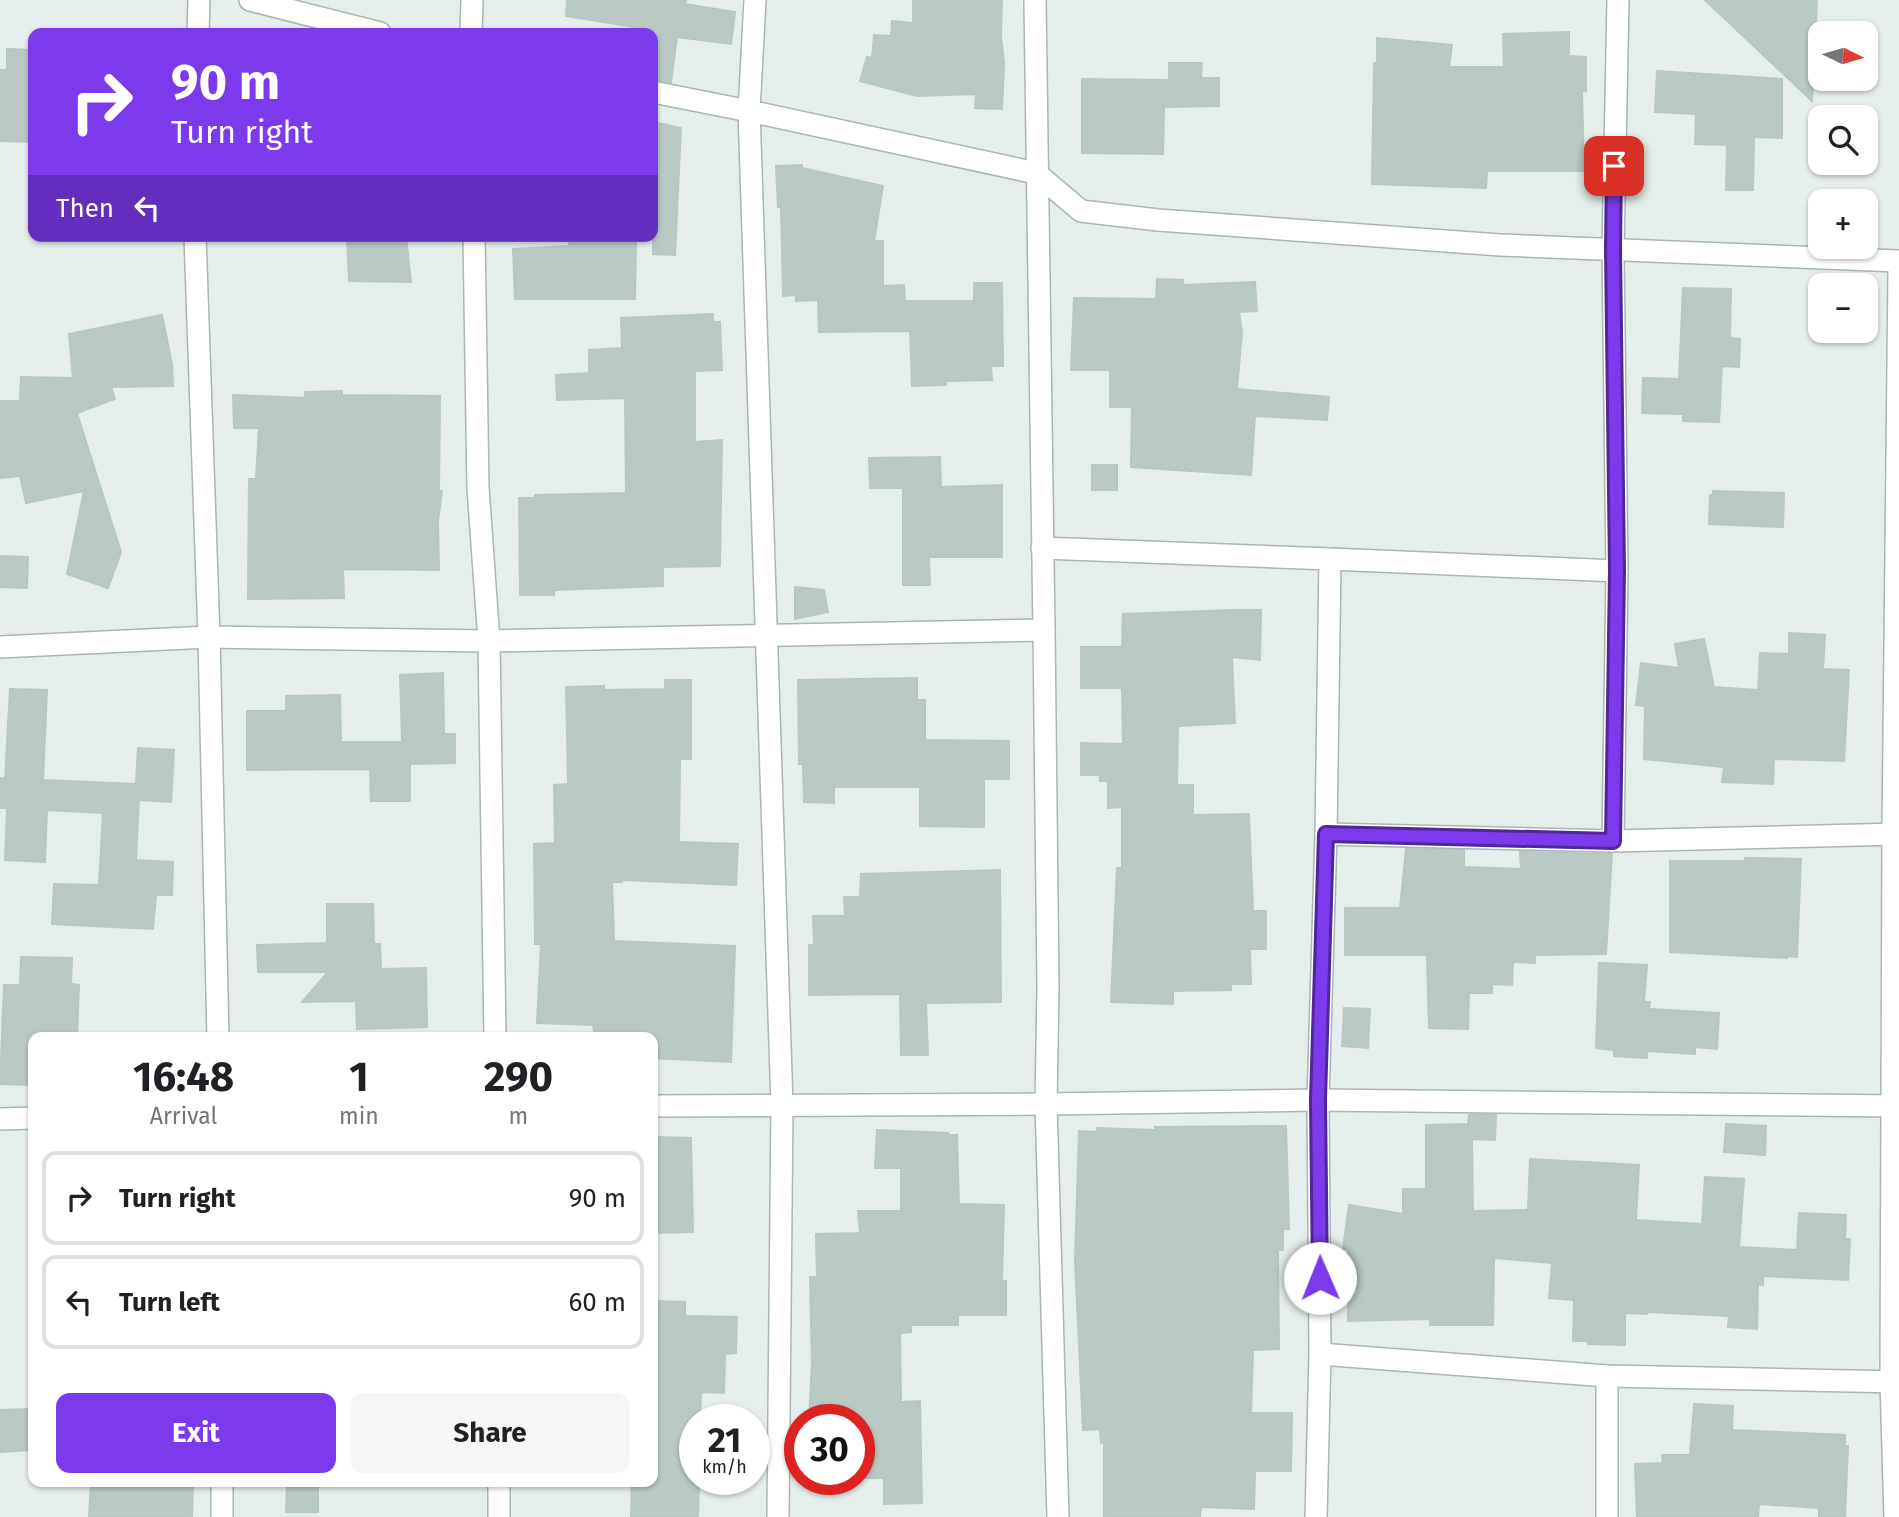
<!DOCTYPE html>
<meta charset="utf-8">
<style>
:root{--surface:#fff;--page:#f6f6f6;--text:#202124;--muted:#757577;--line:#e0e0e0;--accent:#7c3aed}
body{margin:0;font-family:"Fira Sans",sans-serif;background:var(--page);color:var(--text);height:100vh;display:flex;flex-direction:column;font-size:26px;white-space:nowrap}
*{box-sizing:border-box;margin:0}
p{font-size:23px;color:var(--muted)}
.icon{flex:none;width:38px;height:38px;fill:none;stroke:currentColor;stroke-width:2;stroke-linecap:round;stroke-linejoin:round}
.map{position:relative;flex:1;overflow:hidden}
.drawer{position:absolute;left:28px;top:1032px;width:630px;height:455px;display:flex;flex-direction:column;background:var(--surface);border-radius:14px;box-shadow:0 2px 5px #0004}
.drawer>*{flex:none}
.banner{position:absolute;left:28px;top:28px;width:630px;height:214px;border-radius:14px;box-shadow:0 2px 5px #0004;background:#7c3aed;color:#fff;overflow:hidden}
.needle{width:46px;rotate:95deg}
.controls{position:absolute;left:1808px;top:21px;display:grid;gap:14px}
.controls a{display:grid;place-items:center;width:70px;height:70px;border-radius:14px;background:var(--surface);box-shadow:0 2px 5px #0004;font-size:35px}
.speed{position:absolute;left:679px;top:1404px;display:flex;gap:14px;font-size:35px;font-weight:700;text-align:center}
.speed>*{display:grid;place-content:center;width:91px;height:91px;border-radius:50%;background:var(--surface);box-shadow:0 2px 5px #0004;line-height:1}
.speed small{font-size:18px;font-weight:400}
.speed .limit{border:10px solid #d22;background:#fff;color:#111}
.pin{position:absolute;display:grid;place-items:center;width:60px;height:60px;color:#fff;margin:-30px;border-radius:14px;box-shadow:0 4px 10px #0006}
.me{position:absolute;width:77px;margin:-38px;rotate:359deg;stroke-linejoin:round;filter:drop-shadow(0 0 5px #0008)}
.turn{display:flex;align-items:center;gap:24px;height:147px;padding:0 28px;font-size:32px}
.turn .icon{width:91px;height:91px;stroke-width:2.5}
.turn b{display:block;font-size:49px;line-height:60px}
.then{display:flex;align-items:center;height:66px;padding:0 28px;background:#0003;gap:14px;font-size:26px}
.eta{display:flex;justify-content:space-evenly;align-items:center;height:119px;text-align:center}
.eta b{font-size:42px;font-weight:700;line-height:49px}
.button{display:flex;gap:14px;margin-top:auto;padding:14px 28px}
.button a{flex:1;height:80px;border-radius:14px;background:var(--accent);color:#fff;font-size:28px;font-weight:700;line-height:80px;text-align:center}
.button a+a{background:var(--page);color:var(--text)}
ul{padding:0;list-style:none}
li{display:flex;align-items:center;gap:21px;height:94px;margin:0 14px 10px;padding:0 14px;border:4px solid var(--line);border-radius:14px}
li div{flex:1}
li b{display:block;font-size:26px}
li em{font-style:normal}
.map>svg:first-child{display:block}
</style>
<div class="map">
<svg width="1899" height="1517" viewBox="0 0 1899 1517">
<rect width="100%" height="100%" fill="#e5eeea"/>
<g fill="#bac9c3" stroke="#b7c8c1" stroke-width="2">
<polygon points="567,0 686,0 685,4 735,12 731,44 677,37 671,82 653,79 653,30 566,16"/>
<polygon points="913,0 1002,0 1001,35 1004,64 1002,109 975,108 976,94 917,96 860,81 867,57 872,58 874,35 891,36 892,21 913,23"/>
<polygon points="1705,0 1817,0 1812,101"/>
<polygon points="1569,32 1569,56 1586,57 1586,91 1582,91 1584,171 1487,171 1486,188 1372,184 1374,63 1377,63 1377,38 1452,45 1449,67 1504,67 1503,34"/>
<polygon points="7,49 33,50 33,142 0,141 0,70 7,70"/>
<polygon points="1169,63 1202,63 1201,78 1219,78 1219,106 1164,107 1163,154 1082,153 1082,79 1169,80"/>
<polygon points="1657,71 1782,79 1782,138 1754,137 1753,190 1726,190 1727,145 1695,144 1696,114 1655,112"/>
<polygon points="653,122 681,128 675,255 653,254"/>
<polygon points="802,165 802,168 883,186 874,241 883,241 883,286 904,285 905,301 974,301 974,283 1002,283 1003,366 991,366 992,380 946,381 946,385 912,386 910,331 819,332 818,300 796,301 796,295 783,296 781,207 778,207 776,166"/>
<polygon points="347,236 406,236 411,282 349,281"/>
<polygon points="569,239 636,240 635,299 515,299 513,249 569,246"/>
<polygon points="1157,279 1183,280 1183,285 1255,282 1257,311 1239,312 1242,333 1237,389 1329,397 1327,420 1255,416 1251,475 1131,467 1132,407 1110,407 1110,370 1071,370 1074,298 1156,299"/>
<polygon points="1683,288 1731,289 1730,338 1740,339 1739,367 1722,366 1719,422 1683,421 1683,414 1642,413 1643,378 1679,379"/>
<polygon points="713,314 713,322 720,322 722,370 695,371 695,442 722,440 720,566 663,567 663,586 554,590 554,595 520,595 519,498 535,498 535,495 626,493 625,398 557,400 556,375 589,373 589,350 622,348 621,318"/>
<polygon points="162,315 172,364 173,386 111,387 115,399 77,413 121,552 108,588 67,574 84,491 26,503 20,476 0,478 0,401 20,401 21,377 73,378 69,334"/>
<polygon points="342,391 342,395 440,396 439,491 442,491 438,521 439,570 343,569 344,598 248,599 249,479 256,479 259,428 234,428 233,395 305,398 305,392"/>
<polygon points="940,457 941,487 1002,485 1002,557 929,557 930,585 903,585 903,488 870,488 869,458"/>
<rect x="1092" y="465" width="25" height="25"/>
<polygon points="1713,491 1784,493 1783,527 1709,524 1710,495 1713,495"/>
<polygon points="0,556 28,557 27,588 0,587"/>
<polygon points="795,587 824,590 828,612 795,619"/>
<polygon points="1235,610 1261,610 1260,660 1232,657 1235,723 1178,726 1177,785 1193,785 1193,815 1249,814 1253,911 1266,911 1266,949 1250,949 1251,984 1231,984 1231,990 1173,991 1173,1004 1111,1002 1117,868 1122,868 1122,807 1108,808 1108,781 1100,781 1100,775 1081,775 1081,743 1123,744 1122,688 1081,688 1081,647 1122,647 1123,614"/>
<polygon points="1789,633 1825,635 1823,669 1849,670 1844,761 1774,759 1773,784 1722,782 1724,767 1644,759 1645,706 1636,705 1641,663 1679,668 1675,644 1704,639 1714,687 1758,690 1760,653 1789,654"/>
<polygon points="443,673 444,734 455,734 455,763 410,764 410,801 371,801 370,769 247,770 247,711 286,711 286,696 340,695 341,742 402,742 400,675"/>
<polygon points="917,678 917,700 925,700 925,740 1009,741 1009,779 984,779 984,827 920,826 920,787 834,787 834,803 804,802 803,764 799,764 798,680"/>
<polygon points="665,680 691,680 691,759 680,759 679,842 738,844 736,885 622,880 622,882 612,882 614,941 735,946 731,1062 653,1058 653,1038 595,1038 593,1025 537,1023 541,944 535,944 534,844 555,843 554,785 568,784 566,687 604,686 604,690 665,689"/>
<polygon points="10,689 47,690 43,780 136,784 138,748 174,750 171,802 139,800 136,860 173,862 172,895 156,895 153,929 52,924 54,884 99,885 103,813 47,810 45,862 5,860 7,808 0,808 0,778 5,779"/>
<polygon points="1406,849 1464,850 1464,867 1521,869 1520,852 1612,854 1606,954 1535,955 1535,963 1513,962 1512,985 1492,984 1492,993 1469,993 1468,1029 1429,1028 1427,955 1345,955 1345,908 1400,908"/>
<polygon points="1745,858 1801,859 1797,957 1787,956 1787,958 1670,952 1670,861 1745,861"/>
<polygon points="1000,870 1001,1002 926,1003 928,1055 901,1055 900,994 809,995 809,945 814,945 813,916 845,916 844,897 860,897 861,874"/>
<polygon points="327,904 373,904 374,944 380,944 381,969 426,968 427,1027 357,1029 356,1001 302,1002 328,972 258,972 257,945 327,943"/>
<polygon points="21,957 72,958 71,984 79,985 77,1038 33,1038 33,1085 0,1084 4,985 20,985"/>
<polygon points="1599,963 1647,965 1644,1002 1650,1002 1649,1009 1719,1013 1717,1049 1695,1047 1695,1054 1647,1051 1647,1058 1614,1056 1614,1050 1596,1048"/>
<polygon points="1344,1008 1370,1009 1368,1048 1342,1046"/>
<polygon points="1469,1115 1496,1115 1495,1140 1472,1139 1473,1211 1528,1210 1530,1159 1639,1165 1636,1220 1702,1224 1705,1177 1744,1179 1739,1247 1797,1250 1799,1213 1846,1215 1845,1239 1850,1239 1848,1280 1763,1276 1763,1285 1758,1284 1757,1329 1728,1327 1729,1316 1647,1312 1647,1314 1625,1313 1625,1345 1588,1344 1588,1341 1573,1341 1574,1300 1549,1298 1552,1263 1494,1258 1493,1325 1430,1325 1430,1319 1348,1321 1348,1249 1343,1249 1349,1205 1403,1214 1403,1189 1426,1189 1426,1125 1468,1124"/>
<polygon points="1726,1124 1766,1126 1765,1155 1724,1152"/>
<polygon points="1286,1126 1289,1229 1283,1229 1283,1250 1278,1250 1279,1349 1253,1350 1251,1413 1292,1413 1291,1471 1255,1471 1254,1509 1201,1507 1200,1517 1104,1517 1104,1443 1101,1443 1100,1429 1083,1430 1075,1261 1079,1131 1097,1132 1097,1128 1155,1130 1155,1127"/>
<polygon points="877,1130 948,1133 948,1135 957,1135 959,1204 1004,1205 1002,1281 1006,1281 1006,1315 958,1315 958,1325 911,1325 911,1332 900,1333 901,1402 920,1401 922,1503 884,1504 884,1478 859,1478 859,1419 809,1419 812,1363 810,1277 817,1277 816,1234 860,1233 858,1211 901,1211 901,1168 875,1168"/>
<polygon points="653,1137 691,1138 693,1232 653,1233"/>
<polygon points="653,1301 685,1302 685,1316 737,1317 736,1353 725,1354 724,1393 701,1392 700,1417 694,1417 693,1484 699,1484 698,1517 631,1517 632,1482 653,1482"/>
<polygon points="1694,1404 1733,1406 1732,1430 1845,1435 1845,1446 1848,1446 1845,1517 1819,1517 1819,1508 1759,1504 1758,1517 1637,1517 1635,1464 1663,1463 1662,1455 1690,1455"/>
<polygon points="29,1409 31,1450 0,1452 0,1410"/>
<polygon points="91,1482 193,1482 192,1517 89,1517"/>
<polygon points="287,1482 318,1482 318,1512 286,1512"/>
</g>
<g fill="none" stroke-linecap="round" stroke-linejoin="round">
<g stroke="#a7b7b1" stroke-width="24">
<g id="street">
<polyline points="250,0 380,33"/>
<polyline points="755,0 749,111 782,1105 778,1517"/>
<polyline points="1035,0 1044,630 1048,987 1046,1104 1058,1517"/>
<polyline points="198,33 199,0"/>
<polyline points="471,33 472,0"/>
<polyline points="653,92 749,111 1036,173 1081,211 1158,220 1500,245 1899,261"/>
<polyline points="195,236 209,637 218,1038"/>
<polyline points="474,236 478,488 489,641 495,1038"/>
<polyline points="1042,548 1330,559 1326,834 1318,1100 1320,1354 1316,1517"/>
<polyline points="1330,559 1617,571"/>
<polyline points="0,647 209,637 489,641 1044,630"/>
<polyline points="1326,834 1613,841 1899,834"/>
<polyline points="1613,841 1617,571 1613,250 1618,0"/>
<polyline points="653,1106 1046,1104 1318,1100 1899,1106"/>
<polyline points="0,1119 33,1118"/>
<polyline points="1320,1354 1607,1376 1899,1382"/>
<polyline points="499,1482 499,1517"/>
<polyline points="222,1517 222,1482"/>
<polyline points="1607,1517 1607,1376"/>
<polyline points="1895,1517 1891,1382 1893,834 1899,270"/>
</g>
</g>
<use href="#street" stroke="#fff" stroke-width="21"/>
</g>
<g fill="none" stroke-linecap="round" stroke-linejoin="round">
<g stroke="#51269a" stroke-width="18">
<polyline id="route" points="1320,1278 1318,1100 1326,834 1613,841 1617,571 1613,250 1614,166"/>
</g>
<use href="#route" stroke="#7c3aed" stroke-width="12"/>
</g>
</svg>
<div class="controls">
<a><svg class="needle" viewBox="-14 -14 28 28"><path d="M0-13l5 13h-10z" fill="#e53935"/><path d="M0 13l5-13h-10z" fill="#757577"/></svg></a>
<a><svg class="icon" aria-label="search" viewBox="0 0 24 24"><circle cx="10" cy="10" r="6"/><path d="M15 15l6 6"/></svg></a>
<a>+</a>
<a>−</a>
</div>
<div class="speed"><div>21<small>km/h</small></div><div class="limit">30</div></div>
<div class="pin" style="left:1614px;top:166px;background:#d93025"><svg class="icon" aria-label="arrive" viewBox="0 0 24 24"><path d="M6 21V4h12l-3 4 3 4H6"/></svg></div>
<svg class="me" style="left:1320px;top:1278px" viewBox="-20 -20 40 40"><circle r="19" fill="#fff"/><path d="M0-13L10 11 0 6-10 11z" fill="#7c3aed"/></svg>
<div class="banner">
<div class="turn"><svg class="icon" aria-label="right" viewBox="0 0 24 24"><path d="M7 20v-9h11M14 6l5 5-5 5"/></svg><div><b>90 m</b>Turn right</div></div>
<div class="then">Then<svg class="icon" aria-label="left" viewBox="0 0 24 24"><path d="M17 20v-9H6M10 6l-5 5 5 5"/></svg></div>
</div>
<section class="drawer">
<div class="eta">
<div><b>16:48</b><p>Arrival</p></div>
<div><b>1</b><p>min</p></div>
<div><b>290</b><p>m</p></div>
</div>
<ul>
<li><svg class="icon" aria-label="right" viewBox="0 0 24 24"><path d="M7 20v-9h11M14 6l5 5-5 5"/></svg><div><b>Turn right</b></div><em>90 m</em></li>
<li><svg class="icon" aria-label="left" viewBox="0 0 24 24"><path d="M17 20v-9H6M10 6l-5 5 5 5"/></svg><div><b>Turn left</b></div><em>60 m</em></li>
</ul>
<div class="button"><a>Exit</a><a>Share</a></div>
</section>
</div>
